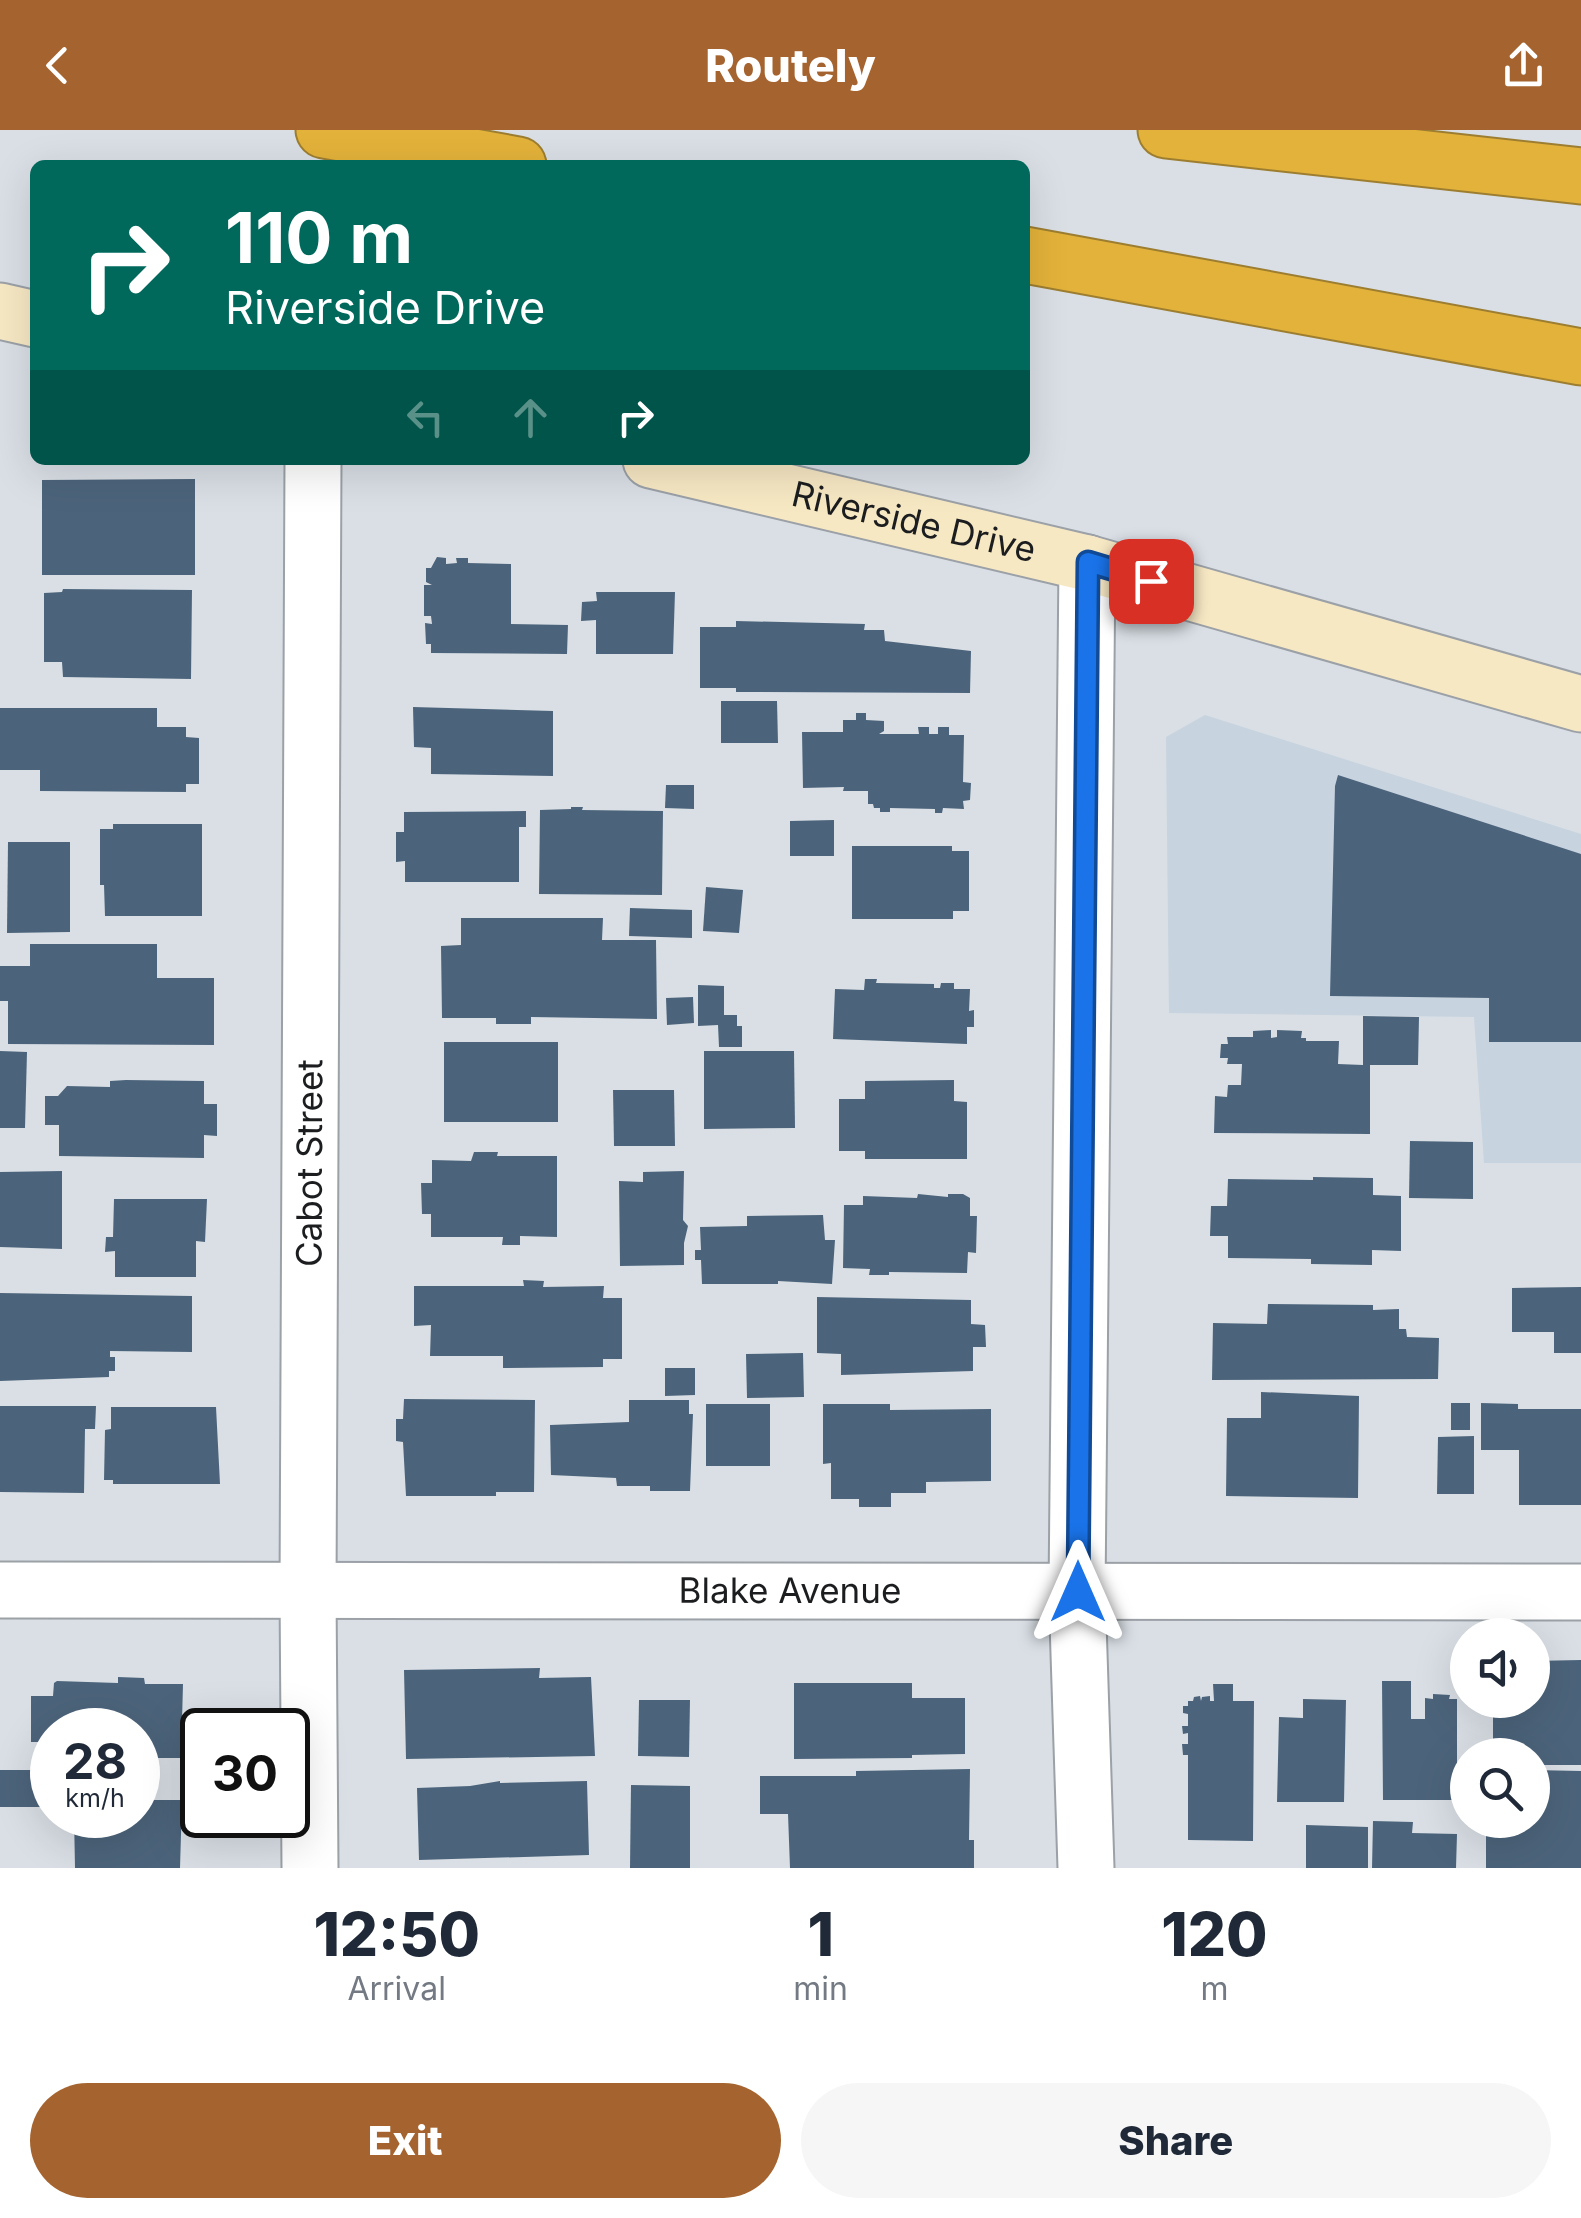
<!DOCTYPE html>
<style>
:root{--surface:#fff;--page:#f6f6f7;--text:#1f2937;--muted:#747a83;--accent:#a5642f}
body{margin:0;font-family:Inter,sans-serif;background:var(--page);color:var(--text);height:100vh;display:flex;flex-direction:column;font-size:38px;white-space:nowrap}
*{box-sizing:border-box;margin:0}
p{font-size:32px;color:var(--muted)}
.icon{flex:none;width:55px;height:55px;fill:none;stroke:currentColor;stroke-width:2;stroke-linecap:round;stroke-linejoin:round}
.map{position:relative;height:1738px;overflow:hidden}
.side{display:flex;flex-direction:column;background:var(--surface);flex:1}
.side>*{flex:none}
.banner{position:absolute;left:30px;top:30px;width:1000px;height:305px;border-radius:15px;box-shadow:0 10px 40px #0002;background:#00695c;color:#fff;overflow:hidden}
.tools{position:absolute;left:1450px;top:1488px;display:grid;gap:20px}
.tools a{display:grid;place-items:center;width:100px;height:100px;border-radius:50%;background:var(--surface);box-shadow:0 10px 40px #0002;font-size:50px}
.speed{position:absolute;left:30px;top:1578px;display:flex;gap:20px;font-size:50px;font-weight:700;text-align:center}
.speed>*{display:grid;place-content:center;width:130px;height:130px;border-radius:50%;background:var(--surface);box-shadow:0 10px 40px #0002;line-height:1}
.speed small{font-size:25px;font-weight:400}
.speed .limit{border:5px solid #111;border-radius:15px;background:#fff;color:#111}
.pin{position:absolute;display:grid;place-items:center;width:85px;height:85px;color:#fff;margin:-42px;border-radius:20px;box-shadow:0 5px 15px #0006}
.me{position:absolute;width:110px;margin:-55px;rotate:0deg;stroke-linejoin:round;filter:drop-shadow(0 0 8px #0008)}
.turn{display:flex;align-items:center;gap:35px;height:210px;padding:0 30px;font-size:45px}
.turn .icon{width:130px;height:130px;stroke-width:2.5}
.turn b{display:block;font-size:70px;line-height:85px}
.lanes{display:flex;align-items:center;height:95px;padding:0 30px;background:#0003;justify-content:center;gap:50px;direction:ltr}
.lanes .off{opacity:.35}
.eta{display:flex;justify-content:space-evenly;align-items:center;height:170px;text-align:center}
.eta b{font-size:60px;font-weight:800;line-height:70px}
.button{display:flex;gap:20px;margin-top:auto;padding:20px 30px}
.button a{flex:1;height:115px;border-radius:60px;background:var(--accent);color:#fff;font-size:40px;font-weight:800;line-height:115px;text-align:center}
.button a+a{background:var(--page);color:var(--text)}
header{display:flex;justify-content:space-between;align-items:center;height:130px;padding:0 30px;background:var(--accent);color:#fff;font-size:45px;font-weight:800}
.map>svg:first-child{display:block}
</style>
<header><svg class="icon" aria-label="back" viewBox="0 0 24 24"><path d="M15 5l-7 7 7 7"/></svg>Routely<svg class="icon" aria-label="share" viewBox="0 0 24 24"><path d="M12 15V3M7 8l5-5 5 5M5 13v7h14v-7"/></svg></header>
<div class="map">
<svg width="1581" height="1738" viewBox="0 0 1581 1738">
<rect width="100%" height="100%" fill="#d9dfe5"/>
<polygon fill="#c7d3df" points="1205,585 1581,704 1581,1033 1484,1033 1474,887 1169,883 1166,607"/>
<g fill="#4c647b">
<polygon points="195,349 195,445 42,445 42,350"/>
<polygon points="437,427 446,428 446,434 457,433 456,428 468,428 468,433 511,434 511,494 568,495 567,524 431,523 431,514 426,514 425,493 432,494 431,486 424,486 424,455 432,455 426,452 426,438 431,438"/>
<polygon points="63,459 192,460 191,549 63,547 62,532 44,532 44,463 62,462"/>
<polygon points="596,462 675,462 673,524 596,524 596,490 581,491 582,472 597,471"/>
<polygon points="736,491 865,494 864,500 884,500 885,511 971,521 970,563 736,562 736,558 700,558 700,497 736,497"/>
<polygon points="721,571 777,571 778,613 721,613"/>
<polygon points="413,577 553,581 553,646 431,644 431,618 414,617"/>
<polygon points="0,578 157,578 157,597 186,597 186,607 199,608 199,654 186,654 186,662 40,661 40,640 0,640"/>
<polygon points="856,583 866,583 866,590 884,591 884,601 879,604 919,604 918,597 929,597 929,604 938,604 938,597 949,597 949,605 964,605 963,652 971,653 970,670 963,671 964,679 943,678 942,683 935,683 935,679 890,678 890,682 880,682 880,678 874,678 873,674 868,674 868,661 843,661 844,657 803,658 802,602 843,602 843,590 856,590"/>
<polygon points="1338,645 1581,724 1581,912 1489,912 1489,868 1330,866 1335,656"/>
<polygon points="666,655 694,655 694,679 665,678"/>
<polygon points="571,677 583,677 582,680 663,681 662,765 539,764 540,680 571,679"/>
<polygon points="526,681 526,697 519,697 519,752 405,752 405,731 396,732 396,702 404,702 404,682"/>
<polygon points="834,690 834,726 790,726 790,691"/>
<polygon points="113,694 202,694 202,786 105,786 104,755 100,755 100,699 113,699"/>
<polygon points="8,712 70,712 70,802 7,803"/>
<polygon points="852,716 952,716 952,721 969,721 969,781 953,781 953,789 852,789"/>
<polygon points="706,757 743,760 739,803 703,801"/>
<polygon points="630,778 692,780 692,808 629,806"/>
<polygon points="461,788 603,788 602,810 656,810 657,889 531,887 531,894 496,894 496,888 442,888 441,816 461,815"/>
<polygon points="30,814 157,814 157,848 214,848 214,915 8,914 8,871 0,871 0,836 30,836"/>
<polygon points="865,849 877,849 876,853 934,854 934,858 940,858 941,853 954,853 954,859 970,859 969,881 974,880 974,897 967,897 967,914 833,909 835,859 864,860"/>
<polygon points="698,855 724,856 724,885 737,885 737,896 742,896 742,917 719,917 718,895 698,896"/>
<polygon points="693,867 694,893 667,895 666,868"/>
<polygon points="1363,886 1419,887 1418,935 1370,935 1370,1004 1214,1003 1215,966 1227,967 1228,955 1241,955 1242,934 1227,934 1228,928 1220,928 1221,914 1228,914 1227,907 1253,907 1253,901 1271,900 1271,908 1277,907 1277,900 1302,901 1301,908 1306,908 1306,911 1339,911 1338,934 1363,935"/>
<rect x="444" y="912" width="114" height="80"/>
<polygon points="0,921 27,922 25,998 0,998"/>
<polygon points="704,921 794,921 795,998 704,999"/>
<polygon points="126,950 204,951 204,974 217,974 217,1006 204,1005 204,1028 59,1026 59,995 45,995 45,966 58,966 67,956 110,957 110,951"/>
<polygon points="954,950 954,971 967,972 967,1029 865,1029 865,1021 839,1021 839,969 865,969 865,951"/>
<polygon points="613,960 674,960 675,1016 614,1016"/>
<polygon points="1410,1011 1473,1012 1473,1069 1409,1068"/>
<polygon points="474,1022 498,1022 497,1026 557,1026 557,1107 520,1106 520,1115 502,1115 503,1107 431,1107 431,1084 422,1084 421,1053 432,1053 432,1030 471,1031"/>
<polygon points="62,1041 62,1119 0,1117 0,1042"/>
<polygon points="684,1041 683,1090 688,1096 684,1113 684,1135 620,1136 619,1051 643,1052 643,1042"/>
<polygon points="1313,1047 1373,1048 1373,1065 1401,1066 1401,1121 1372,1120 1372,1135 1311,1134 1311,1129 1228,1128 1228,1106 1210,1106 1211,1076 1227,1076 1228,1049 1313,1050"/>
<polygon points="918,1064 948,1067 948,1064 963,1064 970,1068 970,1086 977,1086 976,1123 968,1122 967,1143 889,1142 889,1145 869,1145 870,1139 843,1138 844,1075 863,1075 863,1066 917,1068"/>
<polygon points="114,1069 207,1069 205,1112 196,1111 196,1147 115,1147 115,1121 105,1122 106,1107 113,1107"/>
<polygon points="823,1085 825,1110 835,1110 832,1154 778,1151 778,1154 702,1154 701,1130 695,1130 695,1120 701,1120 700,1097 747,1096 747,1086"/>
<polygon points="523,1150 544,1151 543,1157 604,1156 603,1168 622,1168 622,1229 603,1229 603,1237 503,1238 503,1226 430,1226 431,1195 414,1196 414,1156 524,1156"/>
<polygon points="1581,1157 1581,1223 1554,1223 1554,1202 1512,1202 1512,1158"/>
<polygon points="0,1163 192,1166 192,1222 110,1221 110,1227 115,1227 115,1241 109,1241 109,1247 0,1251"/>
<polygon points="817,1167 971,1170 971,1194 985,1195 986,1217 973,1217 973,1241 841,1245 841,1224 817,1223"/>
<polygon points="1268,1174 1373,1175 1373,1180 1399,1179 1399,1199 1406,1199 1407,1207 1439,1208 1438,1249 1212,1250 1213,1193 1267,1194"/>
<polygon points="803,1223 804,1267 747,1268 746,1224"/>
<polygon points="665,1238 695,1238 695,1265 665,1266"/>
<polygon points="1261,1262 1359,1266 1358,1368 1226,1366 1227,1288 1261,1288"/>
<polygon points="404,1269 535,1270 534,1362 496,1362 496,1366 406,1366 403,1312 396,1311 396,1289 403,1289"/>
<polygon points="629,1270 689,1270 689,1284 693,1284 690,1361 650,1361 650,1356 617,1356 616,1348 551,1345 550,1295 629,1292"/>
<rect x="1451" y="1273" width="19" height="27"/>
<polygon points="1481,1273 1518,1274 1518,1279 1581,1279 1581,1375 1519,1375 1519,1320 1481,1320"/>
<rect x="706" y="1274" width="64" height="62"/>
<polygon points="823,1274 890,1274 890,1280 991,1279 991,1351 926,1352 926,1363 891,1363 891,1377 859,1377 859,1369 831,1369 831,1333 823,1334"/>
<polygon points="0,1276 96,1276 95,1299 85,1299 84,1363 0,1362"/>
<polygon points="111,1277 216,1277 220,1354 113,1354 113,1350 104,1350 105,1300 111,1299"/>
<polygon points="1474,1306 1474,1364 1437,1364 1438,1307"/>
<polygon points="1581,1530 1581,1635 1532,1635 1532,1625 1493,1625 1493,1570 1532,1570 1532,1531"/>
<polygon points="540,1538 539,1548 591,1547 595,1626 406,1629 404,1540"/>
<polygon points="118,1547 144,1548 145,1554 183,1554 181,1628 138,1628 138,1600 52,1600 52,1612 31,1612 31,1566 53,1566 54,1553 57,1551 118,1553"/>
<polygon points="1382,1551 1411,1551 1411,1589 1425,1589 1425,1568 1433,1569 1433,1564 1450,1565 1449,1569 1457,1569 1457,1670 1383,1670"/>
<polygon points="794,1553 912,1553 912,1568 965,1568 965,1624 912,1625 912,1628 794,1629"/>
<polygon points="1213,1554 1233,1554 1233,1571 1254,1571 1253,1711 1188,1710 1188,1625 1183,1625 1182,1614 1188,1614 1188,1603 1183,1604 1182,1596 1188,1596 1188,1584 1183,1583 1183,1576 1188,1576 1188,1571 1193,1571 1194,1567 1200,1566 1201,1571 1202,1567 1210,1566 1210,1571 1214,1571"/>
<polygon points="1303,1569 1346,1570 1344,1672 1277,1672 1279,1587 1303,1588"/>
<polygon points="639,1570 690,1570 689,1627 638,1626"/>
<polygon points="970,1639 969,1710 974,1710 974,1738 790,1738 788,1684 760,1684 760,1646 856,1646 856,1641"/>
<rect x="0" y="1640" width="52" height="37"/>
<polygon points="1532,1640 1581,1641 1581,1738 1486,1738 1486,1690 1532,1690"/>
<polygon points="500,1651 500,1653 587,1651 589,1725 419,1730 417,1658 470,1656"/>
<polygon points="631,1655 690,1656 690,1738 630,1738"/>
<polygon points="138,1670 182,1670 180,1738 75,1738 74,1685 138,1685"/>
<polygon points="1373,1691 1413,1692 1412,1703 1457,1704 1456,1738 1372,1738"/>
<polygon points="1306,1695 1368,1697 1368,1738 1306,1738"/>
</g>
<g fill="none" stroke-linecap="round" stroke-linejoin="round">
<g stroke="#9ba1a7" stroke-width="59">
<g id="minor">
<path id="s1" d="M0,1460L1581,1462"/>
<path id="s2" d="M310,1738L308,1461L313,330"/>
<polyline points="1086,1738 1077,1462 1087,433"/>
</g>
</g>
<g stroke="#9ba1a7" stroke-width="59">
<g id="secondary">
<polyline points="0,181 35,189"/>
<path id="s3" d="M651,330L1087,433L1581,574"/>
</g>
</g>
<g stroke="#9d7e31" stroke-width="59">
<g id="motorway">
<polyline points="324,0 518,35"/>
<polyline points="1166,0 1581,46"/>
<polyline points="1025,125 1581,227"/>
</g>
</g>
<use href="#minor" stroke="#fff" stroke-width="55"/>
<use href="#secondary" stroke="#f7e8c4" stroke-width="55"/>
<use href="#motorway" stroke="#e3b23a" stroke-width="55"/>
</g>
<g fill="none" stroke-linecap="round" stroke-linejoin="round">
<g stroke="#114b97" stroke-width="25">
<polyline id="route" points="1078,1462 1088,432 1151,451"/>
</g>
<use href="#route" stroke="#1a73e8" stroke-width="18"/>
</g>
<g text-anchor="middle" stroke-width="10" stroke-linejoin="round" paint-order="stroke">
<g font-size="35" fill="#1b1d1f" stroke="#fff">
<text dy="12" stroke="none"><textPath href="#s3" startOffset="270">Riverside Drive</textPath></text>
<text dy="12" stroke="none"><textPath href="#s2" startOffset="705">Cabot Street</textPath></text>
<text dy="12" stroke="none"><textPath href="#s1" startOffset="790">Blake Avenue</textPath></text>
</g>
</g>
</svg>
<div class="tools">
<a><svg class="icon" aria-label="sound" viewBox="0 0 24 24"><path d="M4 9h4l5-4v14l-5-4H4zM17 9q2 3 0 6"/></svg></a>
<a><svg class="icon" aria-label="search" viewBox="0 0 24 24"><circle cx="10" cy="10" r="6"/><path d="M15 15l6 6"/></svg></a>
</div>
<div class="speed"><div>28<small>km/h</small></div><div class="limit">30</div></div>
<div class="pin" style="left:1151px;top:451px;background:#d93025"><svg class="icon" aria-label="arrive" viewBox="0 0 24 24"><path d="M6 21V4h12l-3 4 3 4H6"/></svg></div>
<svg class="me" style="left:1078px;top:1462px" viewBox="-20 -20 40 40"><path d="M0-17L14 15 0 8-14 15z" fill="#1a73e8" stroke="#fff" stroke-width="4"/></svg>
<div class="banner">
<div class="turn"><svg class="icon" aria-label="right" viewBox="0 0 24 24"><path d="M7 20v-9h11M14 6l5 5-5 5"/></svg><div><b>110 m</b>Riverside Drive</div></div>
<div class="lanes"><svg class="icon off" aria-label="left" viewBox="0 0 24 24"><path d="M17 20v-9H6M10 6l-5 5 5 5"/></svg><svg class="icon off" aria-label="ahead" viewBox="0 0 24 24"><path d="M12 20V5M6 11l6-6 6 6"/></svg><svg class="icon" aria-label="right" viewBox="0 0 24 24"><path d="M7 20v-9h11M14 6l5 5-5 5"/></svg></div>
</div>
</div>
<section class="side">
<div class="eta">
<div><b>12:50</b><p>Arrival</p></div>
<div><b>1</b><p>min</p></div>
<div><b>120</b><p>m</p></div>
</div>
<div class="button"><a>Exit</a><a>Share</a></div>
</section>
